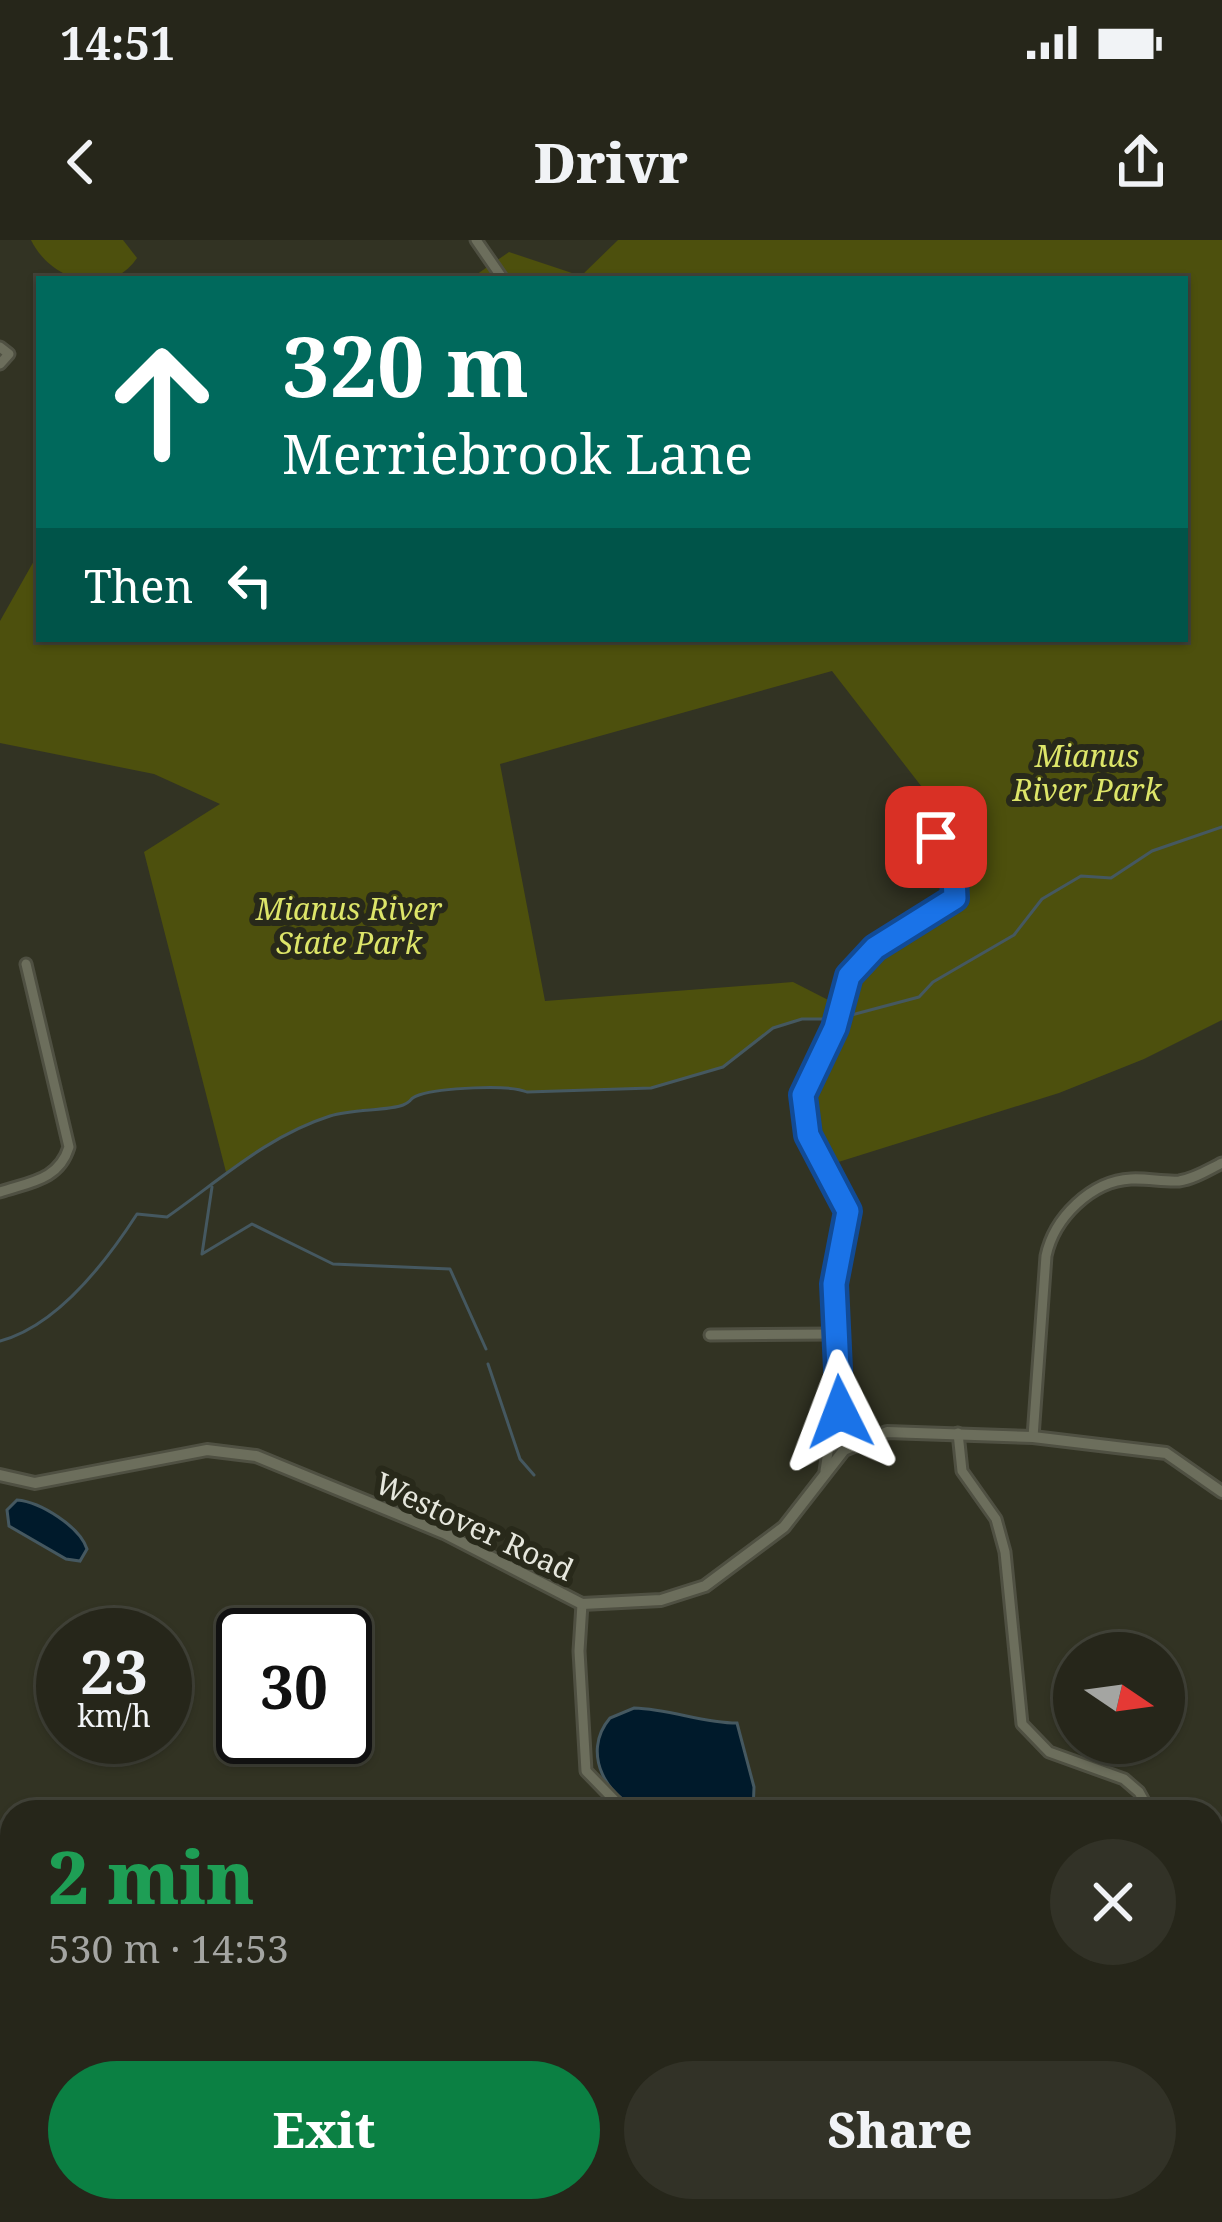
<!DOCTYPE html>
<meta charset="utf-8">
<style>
:root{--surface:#26261a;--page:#323227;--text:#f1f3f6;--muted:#a4a5a2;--line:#424339;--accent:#0b8043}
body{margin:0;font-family:"Noto Serif",serif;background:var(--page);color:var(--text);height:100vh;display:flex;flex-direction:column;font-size:45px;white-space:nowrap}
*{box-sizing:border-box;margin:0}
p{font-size:39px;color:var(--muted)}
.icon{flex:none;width:66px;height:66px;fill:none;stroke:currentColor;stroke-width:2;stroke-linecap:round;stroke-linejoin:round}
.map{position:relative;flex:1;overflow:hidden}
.sheet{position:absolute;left:0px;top:1560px;width:1224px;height:423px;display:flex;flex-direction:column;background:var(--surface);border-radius:36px 36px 0 0;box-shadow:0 3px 9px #0004,0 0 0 3px var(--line)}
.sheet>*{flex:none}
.hud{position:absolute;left:36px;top:36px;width:1152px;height:366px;border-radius:0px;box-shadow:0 3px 9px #0004,0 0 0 3px var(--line);background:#00695c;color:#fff;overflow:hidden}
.needle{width:78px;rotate:103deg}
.fabs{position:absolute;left:1053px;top:1392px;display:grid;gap:24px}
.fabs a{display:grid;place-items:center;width:132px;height:132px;border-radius:50%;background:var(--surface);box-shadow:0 3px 9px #0004,0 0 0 3px var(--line);font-size:60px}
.speed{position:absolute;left:36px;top:1368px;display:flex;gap:24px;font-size:60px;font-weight:700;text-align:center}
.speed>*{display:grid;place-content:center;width:156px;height:156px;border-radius:50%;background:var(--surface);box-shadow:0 3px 9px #0004,0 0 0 3px var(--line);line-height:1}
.speed small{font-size:30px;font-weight:400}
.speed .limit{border:6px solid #111;border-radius:18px;background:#fff;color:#111}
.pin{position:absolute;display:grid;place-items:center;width:102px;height:102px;color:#fff;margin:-51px;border-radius:24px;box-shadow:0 6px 18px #0006}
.me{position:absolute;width:132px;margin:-66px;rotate:357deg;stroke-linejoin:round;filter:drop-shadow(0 0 9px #0008)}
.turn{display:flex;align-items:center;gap:42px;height:252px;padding:0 48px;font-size:54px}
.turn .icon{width:156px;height:156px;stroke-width:2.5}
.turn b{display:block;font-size:84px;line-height:102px}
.then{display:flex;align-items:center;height:114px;padding:0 48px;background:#0003;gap:24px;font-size:45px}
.round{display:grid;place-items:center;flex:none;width:126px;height:126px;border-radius:63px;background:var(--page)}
.headline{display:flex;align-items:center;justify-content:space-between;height:204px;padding:0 48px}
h1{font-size:72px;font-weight:800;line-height:90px;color:#1e9e55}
.action{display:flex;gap:24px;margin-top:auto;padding:24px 48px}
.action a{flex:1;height:138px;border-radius:72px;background:var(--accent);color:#fff;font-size:48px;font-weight:800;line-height:138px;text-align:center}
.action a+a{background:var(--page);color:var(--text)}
.status{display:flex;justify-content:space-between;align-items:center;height:84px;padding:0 60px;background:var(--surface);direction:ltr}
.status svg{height:33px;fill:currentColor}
header{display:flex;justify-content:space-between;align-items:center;height:156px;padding:0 48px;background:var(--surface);font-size:54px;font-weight:800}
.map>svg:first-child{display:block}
</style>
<div class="status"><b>14:51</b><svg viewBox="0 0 49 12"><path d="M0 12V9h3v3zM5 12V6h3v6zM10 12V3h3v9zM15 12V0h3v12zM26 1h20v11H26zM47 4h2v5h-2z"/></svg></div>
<header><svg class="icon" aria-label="back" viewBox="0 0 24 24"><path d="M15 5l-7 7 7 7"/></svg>Drivr<svg class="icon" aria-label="share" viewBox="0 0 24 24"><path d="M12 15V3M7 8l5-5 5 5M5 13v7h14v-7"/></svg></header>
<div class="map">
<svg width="1222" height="1982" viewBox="0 0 1222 1982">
<rect width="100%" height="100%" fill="#323323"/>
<g fill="#4d500d" fill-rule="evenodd">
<path d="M31,0H123L137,18C109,60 50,40 31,0Z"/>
<path d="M618,0H1222V780L1144,819L1059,853L832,924C824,906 812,887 808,869C800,835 840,811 839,779H802L773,788L723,827L651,848L527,852C509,844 436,848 416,856C410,859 406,865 400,866C386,870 368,867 353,871C305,881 266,905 226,932L144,612L220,564L154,534L0,503V381L39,312V399H1185V39H470L509,12L581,36ZM832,431L956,591L958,661L866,719L838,765L793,742L545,761L500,524Z"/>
</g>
<g fill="#001a2b" stroke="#455860" stroke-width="3">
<path d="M17,1260C41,1262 80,1287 87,1309L80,1321L66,1319L9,1286L7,1270Z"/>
<path d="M634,1468C671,1469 702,1483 737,1483L754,1547L753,1572C721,1572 680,1579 649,1572C607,1562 580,1513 610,1478Z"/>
</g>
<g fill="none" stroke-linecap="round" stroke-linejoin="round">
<g stroke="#455860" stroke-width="3">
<polyline points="844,777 919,757 933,742 1014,695 1042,659 1081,636 1111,638 1152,611 1222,587"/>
<polyline points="212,947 202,1014 252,984 333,1024 450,1029 486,1109"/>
<path d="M0,1101C57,1086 106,1022 137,974L167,977C220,940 267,896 330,876C352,869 387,871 403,865C415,860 407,859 419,855C440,848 509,844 527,852L651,848L723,827L773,788L802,779H835"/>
<polyline points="488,1124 520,1219 534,1235"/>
<polyline points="1212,1769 1222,1754"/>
<polyline points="1212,1785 1222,1786"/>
<polyline points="786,1971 786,1982"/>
</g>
<g stroke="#4f5042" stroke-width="15">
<g id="minor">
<polyline points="476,0 503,39"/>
<polyline points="0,107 9,114 0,124"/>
<path d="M0,952C30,942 59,940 69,907L26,724"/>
<polyline points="710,1095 834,1094"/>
<polyline points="958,1193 962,1231 996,1279 1005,1312 1022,1484 1049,1512 1124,1539 1139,1552 1150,1572"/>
<path d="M1033,1197L1046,1016C1054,978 1091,941 1131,939C1147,938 1163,942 1179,941C1194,939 1208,930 1222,923"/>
<polyline points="859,1200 836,1162 834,1044 848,971 808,895 803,855 835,788 849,736 875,708 955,659 953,616 947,599 934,597"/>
<polyline points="825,1231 835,1167"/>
<polyline points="582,1364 579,1411 586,1531 626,1572"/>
<polyline points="0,1808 12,1783"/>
<polyline points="1212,1910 1222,1912"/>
<polyline points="98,1982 104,1971"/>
<polyline points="286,1982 292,1971"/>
<polyline points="497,1982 504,1971"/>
<polyline points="883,1982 890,1971"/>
</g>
</g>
<g stroke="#4f5042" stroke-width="16">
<polyline id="tertiary" points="0,1235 35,1243 207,1210 256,1216 444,1293 582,1364 661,1360 705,1346 784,1287 844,1210 887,1192 1033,1197 1166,1213 1222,1252"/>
</g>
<use href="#minor" stroke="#6c6e5c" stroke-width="9"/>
<use href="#tertiary" stroke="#6c6e5c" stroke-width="10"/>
</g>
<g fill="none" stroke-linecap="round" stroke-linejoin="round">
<g stroke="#114b97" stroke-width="30">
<polyline id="route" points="840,1172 834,1044 848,971 808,895 803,855 835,788 849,736 875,708 955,658 953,616 946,599 936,597"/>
</g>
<use href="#route" stroke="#1a73e8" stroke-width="21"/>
</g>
<g text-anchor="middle" stroke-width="12" stroke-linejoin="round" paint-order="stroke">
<g font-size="30" font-style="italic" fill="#dde569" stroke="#28291a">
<text x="1087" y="527">Mianus<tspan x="1087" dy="34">River Park</tspan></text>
<text x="349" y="680">Mianus River<tspan x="349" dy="34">State Park</tspan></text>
</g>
<g font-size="30" fill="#e6e7dd" stroke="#28291a">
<text transform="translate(474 1287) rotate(25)" y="10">Westover Road</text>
</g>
</g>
</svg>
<div class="fabs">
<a><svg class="needle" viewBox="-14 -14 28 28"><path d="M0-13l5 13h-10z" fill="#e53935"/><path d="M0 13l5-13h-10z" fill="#a4a5a2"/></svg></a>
</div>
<div class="speed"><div>23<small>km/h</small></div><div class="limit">30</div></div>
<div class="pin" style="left:936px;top:597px;background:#d93025"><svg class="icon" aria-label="arrive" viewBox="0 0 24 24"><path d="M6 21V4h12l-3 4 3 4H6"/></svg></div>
<svg class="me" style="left:840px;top:1172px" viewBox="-20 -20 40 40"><path d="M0-17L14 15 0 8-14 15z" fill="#1a73e8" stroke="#fff" stroke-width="4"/></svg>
<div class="hud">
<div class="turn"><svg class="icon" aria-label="ahead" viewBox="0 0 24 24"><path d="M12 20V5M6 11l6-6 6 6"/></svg><div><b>320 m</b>Merriebrook Lane</div></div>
<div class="then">Then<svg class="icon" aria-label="left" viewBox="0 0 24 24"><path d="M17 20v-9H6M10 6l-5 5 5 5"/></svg></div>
</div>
<section class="sheet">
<div class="headline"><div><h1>2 min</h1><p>530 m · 14:53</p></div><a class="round"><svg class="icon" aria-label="close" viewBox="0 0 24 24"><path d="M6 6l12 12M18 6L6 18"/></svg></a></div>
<div class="action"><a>Exit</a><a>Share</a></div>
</section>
</div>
